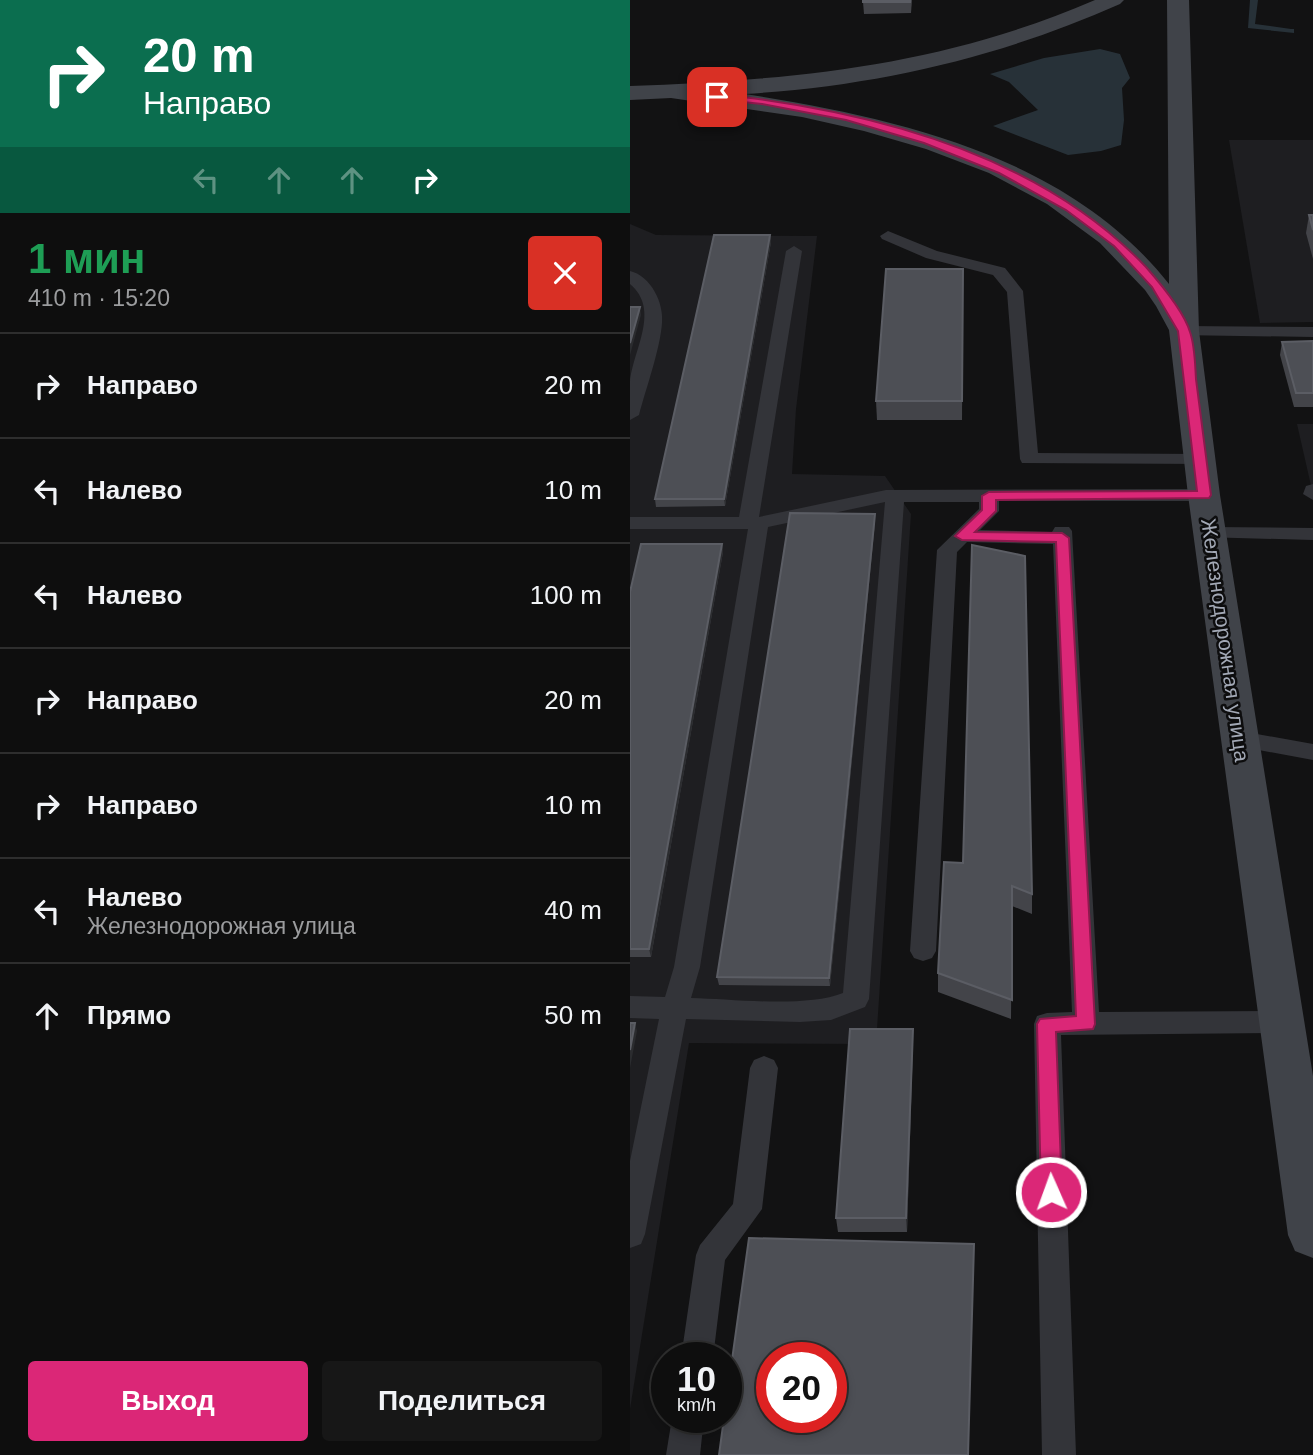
<!DOCTYPE html>
<html lang="ru">
<meta charset="utf-8">
<style>
:root{--surface:#0e0e0e;--page:#171717;--text:#f1f3f6;--muted:#9b9c9e;--line:#2e2e2e;--accent:#db2777}
body{margin:0;font-family:Helvetica,sans-serif;background:var(--page);color:var(--text);height:100vh;display:flex;flex-direction:column;font-size:26px;white-space:nowrap}
*{box-sizing:border-box;margin:0}
p{font-size:23px;color:var(--muted)}
.icon{flex:none;width:38px;height:38px;fill:none;stroke:currentColor;stroke-width:2;stroke-linecap:round;stroke-linejoin:round}
.map{position:relative;flex:1;overflow:hidden}
.drawer{display:flex;flex-direction:column;background:var(--surface);width:630px}
.drawer>*{flex:none}
.hud{background:#0b6e4f;color:#fff;overflow:hidden}
.speed{position:absolute;left:21px;top:1342px;display:flex;gap:14px;font-size:35px;font-weight:700;text-align:center}
.speed>*{display:grid;place-content:center;width:91px;height:91px;border-radius:50%;background:var(--surface);box-shadow:0 4px 10px #0003,0 0 0 2px var(--line);line-height:1}
.speed small{font-size:18px;font-weight:400}
.speed .limit{border:10px solid #d22;background:#fff;color:#111}
.pin{position:absolute;display:grid;place-items:center;width:60px;height:60px;color:#fff;margin:-30px;border-radius:14px;box-shadow:0 4px 10px #0006}
.me{position:absolute;width:77px;margin:-38px;rotate:358deg;stroke-linejoin:round;filter:drop-shadow(0 0 5px #0008)}
.turn{display:flex;align-items:center;gap:24px;height:147px;padding:0 28px;font-size:32px}
.turn .icon{width:91px;height:91px;stroke-width:2.5}
.turn b{display:block;font-size:49px;line-height:60px}
.lanes{display:flex;align-items:center;height:66px;padding:0 28px;background:#0003;justify-content:center;gap:35px;direction:ltr}
.lanes .off{opacity:.35}
.round{display:grid;place-items:center;flex:none;width:74px;height:74px;border-radius:7px;background:var(--page)}
.overview{display:flex;align-items:center;justify-content:space-between;height:119px;padding:0 28px}
h1{font-size:42px;font-weight:600;line-height:52px;color:#1e9e55}
.button{display:flex;gap:14px;margin-top:auto;padding:14px 28px}
.button a{flex:1;height:80px;border-radius:7px;background:var(--accent);color:#fff;font-size:28px;font-weight:600;line-height:80px;text-align:center}
.button a+a{background:var(--page);color:var(--text)}
ul{padding:0;list-style:none}
li{display:flex;align-items:center;gap:21px;height:105px;padding:0 28px;border-top:2px solid var(--line)}
li div{flex:1}
li b{display:block;font-size:26px}
li em{font-style:normal}
main{display:flex;flex:1;min-height:0}
.map>svg:first-child{display:block}
</style>
<main>
<section class="drawer">
<div class="hud">
<div class="turn"><svg class="icon" aria-label="right" viewBox="0 0 24 24"><path d="M7 20v-9h11M14 6l5 5-5 5"/></svg><div><b>20 m</b>Направо</div></div>
<div class="lanes"><svg class="icon off" aria-label="left" viewBox="0 0 24 24"><path d="M17 20v-9H6M10 6l-5 5 5 5"/></svg><svg class="icon off" aria-label="ahead" viewBox="0 0 24 24"><path d="M12 20V5M6 11l6-6 6 6"/></svg><svg class="icon off" aria-label="ahead" viewBox="0 0 24 24"><path d="M12 20V5M6 11l6-6 6 6"/></svg><svg class="icon" aria-label="right" viewBox="0 0 24 24"><path d="M7 20v-9h11M14 6l5 5-5 5"/></svg></div>
</div>
<div class="overview"><div><h1>1 мин</h1><p>410 m · 15:20</p></div><a class="round" style="background:#d93025;color:#fff"><svg class="icon" aria-label="close" viewBox="0 0 24 24"><path d="M6 6l12 12M18 6L6 18"/></svg></a></div>
<ul>
<li><svg class="icon" aria-label="right" viewBox="0 0 24 24"><path d="M7 20v-9h11M14 6l5 5-5 5"/></svg><div><b>Направо</b></div><em>20 m</em></li>
<li><svg class="icon" aria-label="left" viewBox="0 0 24 24"><path d="M17 20v-9H6M10 6l-5 5 5 5"/></svg><div><b>Налево</b></div><em>10 m</em></li>
<li><svg class="icon" aria-label="left" viewBox="0 0 24 24"><path d="M17 20v-9H6M10 6l-5 5 5 5"/></svg><div><b>Налево</b></div><em>100 m</em></li>
<li><svg class="icon" aria-label="right" viewBox="0 0 24 24"><path d="M7 20v-9h11M14 6l5 5-5 5"/></svg><div><b>Направо</b></div><em>20 m</em></li>
<li><svg class="icon" aria-label="right" viewBox="0 0 24 24"><path d="M7 20v-9h11M14 6l5 5-5 5"/></svg><div><b>Направо</b></div><em>10 m</em></li>
<li><svg class="icon" aria-label="left" viewBox="0 0 24 24"><path d="M17 20v-9H6M10 6l-5 5 5 5"/></svg><div><b>Налево</b><p>Железнодорожная улица</p></div><em>40 m</em></li>
<li><svg class="icon" aria-label="ahead" viewBox="0 0 24 24"><path d="M12 20V5M6 11l6-6 6 6"/></svg><div><b>Прямо</b></div><em>50 m</em></li>
</ul>
<div class="button"><a>Выход</a><a>Поделиться</a></div>
</section>
<div class="map">
<svg width="683" height="1455" viewBox="0 0 683 1455">
<rect width="100%" height="100%" fill="#121213"/>
<g fill="#1e1e21">
<polygon points="599,140 683,140 683,322 630,323"/>
<polygon points="0,224 26,235 187,236 166,409 162,474 255,476 281,514 246,1044 59,1043 0,1409"/>
<polygon points="667,424 683,424 683,494 682,490"/>
</g>
<polygon fill="#273138" points="470,49 490,54 500,78 492,88 494,120 491,145 471,151 438,155 363,126 408,110 379,82 360,74 414,58"/>
<g fill="none" stroke-linecap="round" stroke-linejoin="round">
<polygon fill="#273138" fill-rule="evenodd" points="620,0 628,0 625,24 661,29 664,29 664,33 618,28"/>
<g fill="#333439" fill-rule="evenodd">
<polygon points="258,231 307,251 375,268 393,291 408,453 570,454 577,456 579,460 577,464 392,463 390,459 377,292 363,275 296,258 252,239 250,236"/>
<path d="M164,246L172,251L129,517L256,490L574,489L584,495L574,501H369V511L350,530L422,532L425,527H439L442,531L469,1012L652,1011L662,1014L665,1022L662,1030L652,1033L431,1035L446,1455H412L404,1024L407,1016L417,1013L442,1012L423,544L337,542L327,552L306,951L302,958L293,961L284,958L280,951L307,550L349,509V502H274L239,999L235,1007L201,1020L170,1022L56,1019L15,1234L11,1244L0,1248V1161L29,1019L0,1018V996L35,997L44,967L118,529H0V517H109L156,251ZM255,502L213,993C175,1008 104,999 61,998L70,967L138,527Z"/>
<path d="M0,271C21,276 34,303 32,323C30,350 16,388 9,415L0,420C0,408 0,395 0,382C3,350 31,310 0,284Z"/>
<polygon points="554,326 683,327 683,337 548,335 545,331 548,327"/>
<polygon points="683,484 683,500 673,494 676,486"/>
<polygon points="579,527 683,528 683,540 572,537 569,533 572,529"/>
<polygon points="610,731 683,744 683,760 602,745 599,739 602,733"/>
<polygon points="134,1056 144,1060 148,1068 132,1209 95,1260 83,1358 51,1358 66,1255 70,1245 103,1204 120,1068 124,1060"/>
<polygon points="42,1418 74,1418 70,1455 36,1455"/>
</g>
<path fill="#404349" fill-rule="evenodd" d="M465,0H494L490,4C371,57 246,86 115,94C267,118 438,156 539,284L537,0H559L569,331L590,495L683,1076V1258L665,1251L658,1235L558,495L539,330L526,306L515,290L470,243L417,204L359,173L296,149L234,131L172,117L41,98L0,100V86C165,80 312,66 465,0Z"/>
</g>
<g fill="#434449">
<polygon points="282,0 281,13 234,14 233,2"/>
<polygon points="679,215 683,215 683,259 676,233"/>
<polygon points="140,235 141,242 95,506 26,507 25,499"/>
<polygon points="333,269 332,420 247,420 246,401"/>
<polygon points="683,341 683,407 664,407 650,355 652,342"/>
<polygon points="245,522 200,986 89,985 87,977"/>
<polygon points="92,544 93,552 21,957 0,957 0,592"/>
<polygon points="333,863 402,894 402,914 382,906 381,1019 308,992 308,973"/>
<polygon points="283,1029 283,1044 277,1232 208,1232 206,1218"/>
</g>
<g fill="#2b2c2f">
<polygon points="140,235 141,242 95,506 94,499"/>
<polygon points="10,307 11,315 0,355 0,343"/>
<polygon points="245,514 245,522 200,986 199,978"/>
<polygon points="92,544 93,552 21,957 19,949"/>
<polygon points="5,1023 7,1031 0,1068 0,1050"/>
<polygon points="283,1029 283,1044 277,1232 276,1218"/>
</g>
<g fill="#4d4f55" stroke="#5b5d64" stroke-width="2" fill-rule="evenodd">
<rect x="233" y="0" width="47" height="2"/>
<polygon points="679,215 683,215 683,230"/>
<polygon points="84,235 140,235 94,499 25,499"/>
<polygon points="256,269 333,269 332,401 246,401"/>
<polygon points="0,307 10,307 0,343"/>
<polygon points="683,341 683,393 666,393 652,342"/>
<polygon points="160,513 245,514 199,978 87,977"/>
<polygon points="11,544 92,544 19,949 0,949 0,592"/>
<polygon points="342,545 395,556 402,894 382,886 382,1000 308,973 314,862 333,863"/>
<polygon points="0,1023 5,1023 0,1050"/>
<polygon points="220,1029 283,1029 276,1218 206,1218"/>
<path d="M119,1238L344,1244L338,1455H89L94,1418H96V1403ZM142,1358H201V1418H142Z"/>
</g>
<path fill="#db2777" stroke="#8e194d" stroke-width="2" d="M87,94C238,110 408,153 516,267C530,283 554,311 560,332C565,346 565,364 566,379C571,418 576,457 581,495L579,498L366,500V511L345,532L432,533L439,538L465,1024L463,1029L426,1032L432,1192L429,1198L421,1201L414,1198L411,1192L407,1024L410,1019L446,1016L426,542L332,540L325,536L352,510V496L359,492L567,491L548,331L522,287L484,246L436,210L369,173L294,143L216,120L132,104L84,99V95Z"/>
<g text-anchor="middle" stroke-width="5" stroke-linejoin="round" paint-order="stroke">
<g font-size="21" fill="#a2a8b5" stroke="#0d0d0e">
<text transform="translate(595 640) rotate(82)" y="7">Железнодорожная улица</text>
</g>
</g>
</svg>
<div class="speed"><div>10<small>km/h</small></div><div class="limit">20</div></div>
<div class="pin" style="left:87px;top:97px;background:#d93025"><svg class="icon" aria-label="arrive" viewBox="0 0 24 24"><path d="M6 21V4h12l-3 4 3 4H6"/></svg></div>
<svg class="me" style="left:421px;top:1192px" viewBox="-20 -20 40 40"><circle r="17" fill="#db2777" stroke="#fff" stroke-width="3"/><path d="M0-11L8 9 0 5-8 9z" fill="#fff"/></svg>
</div>
</main>
